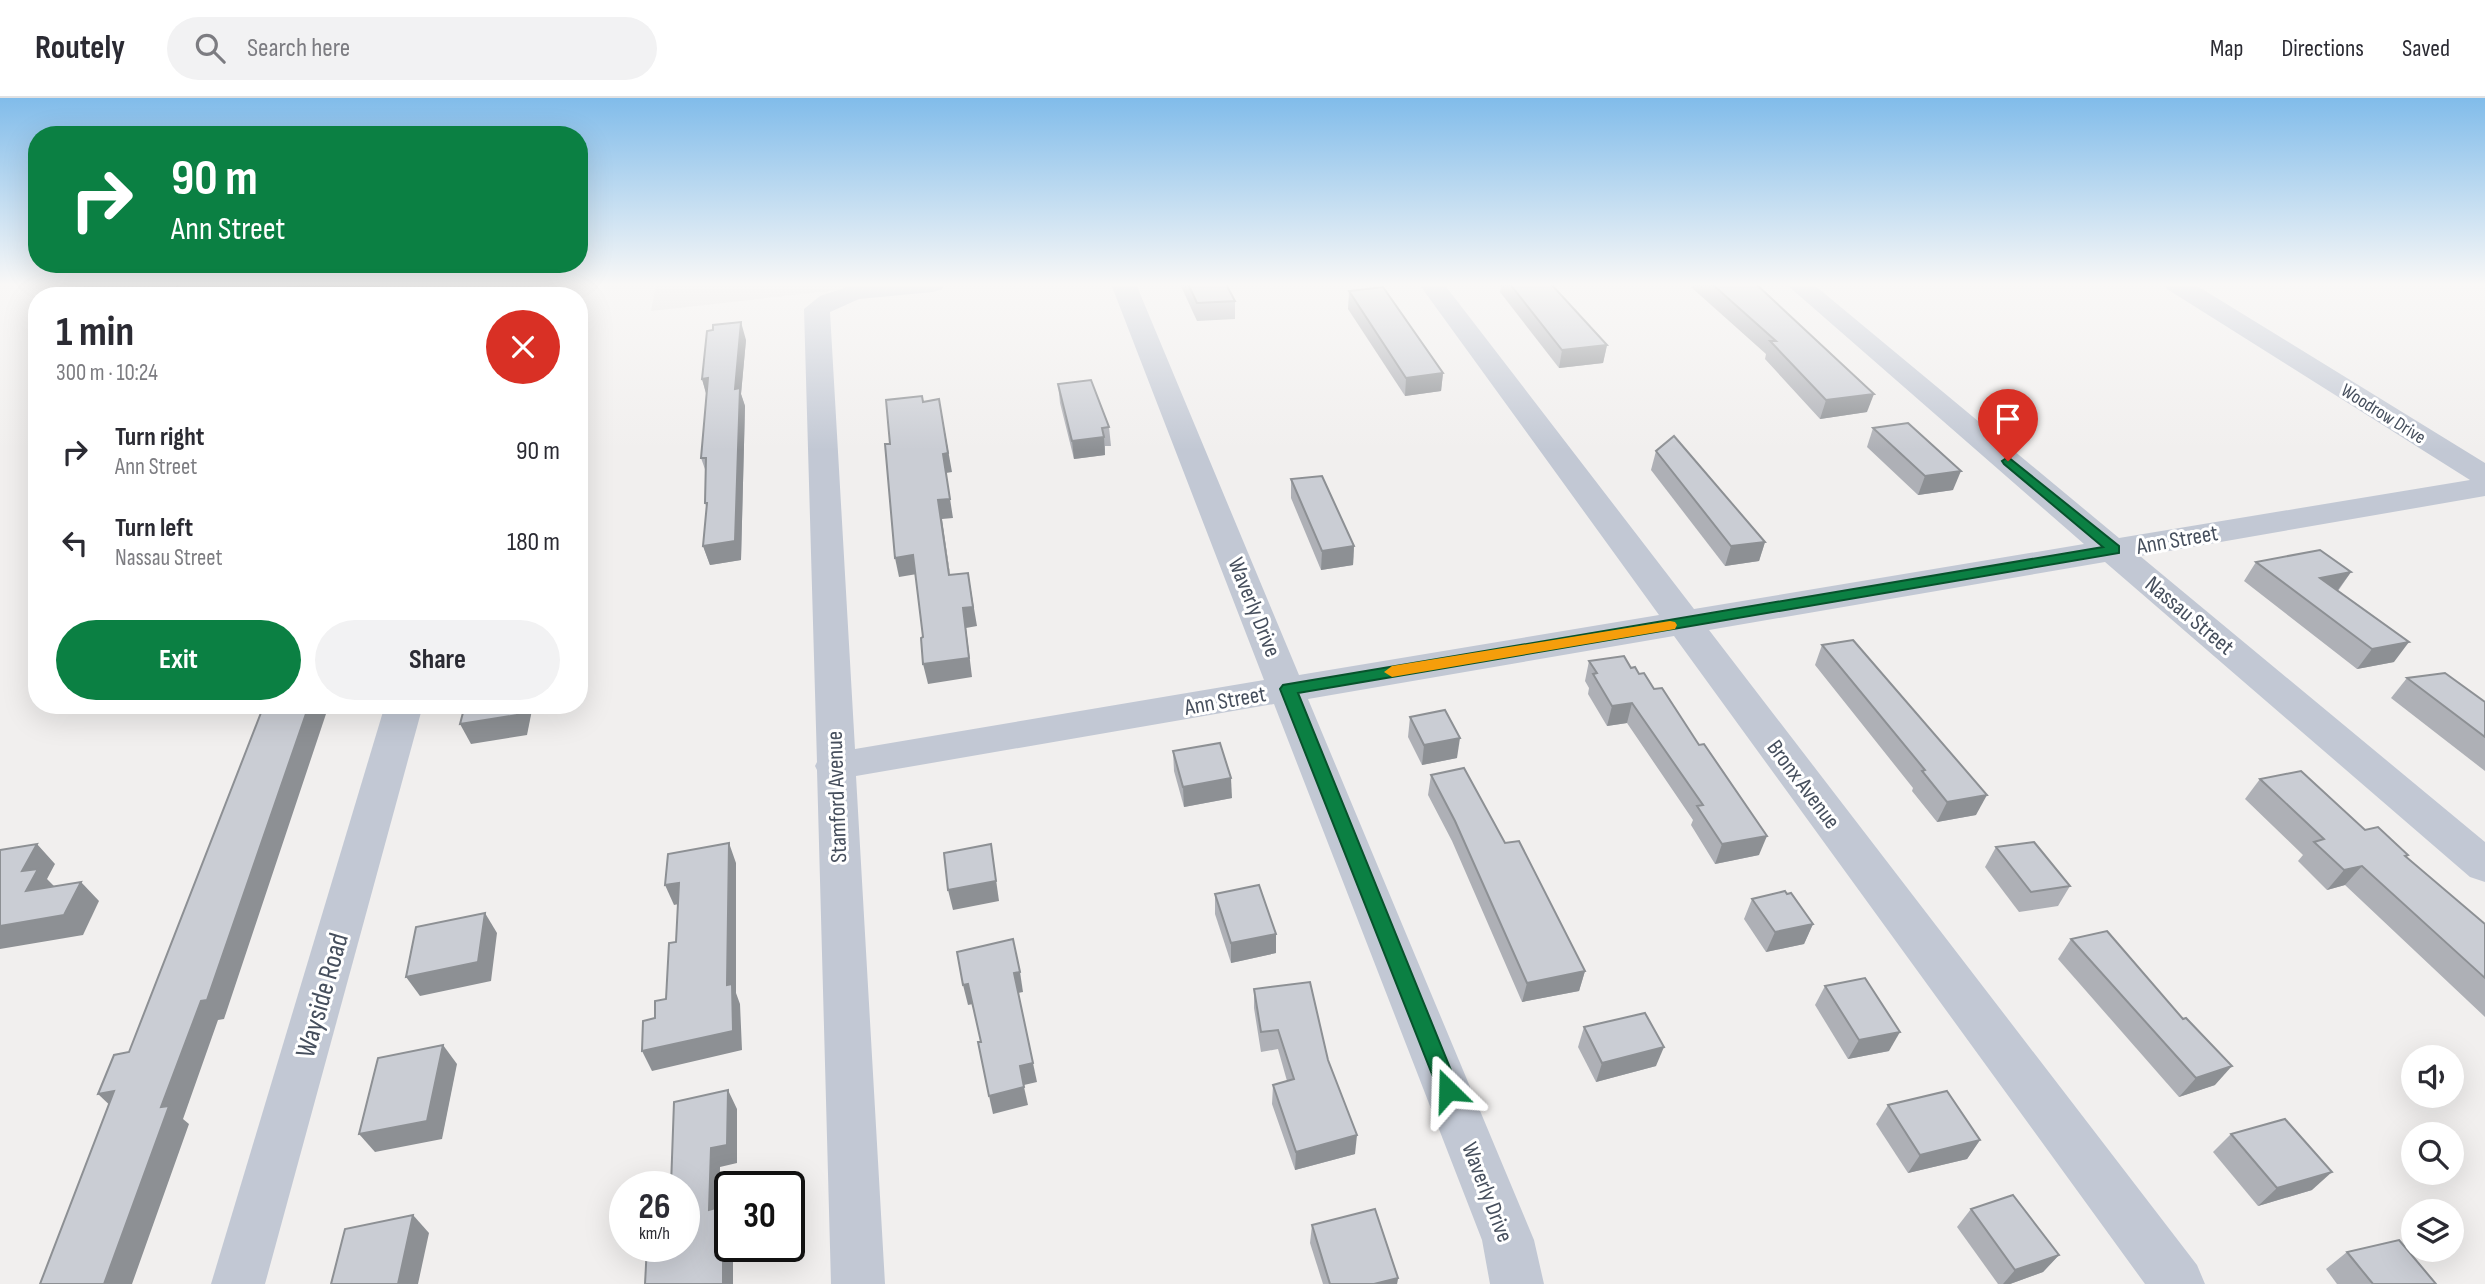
<!DOCTYPE html>
<meta charset="utf-8">
<style>
:root{--surface:#fff;--page:#f2f2f3;--text:#2b2b33;--muted:#7c7c81;--line:#e1e1e2;--accent:#0b8043}
body{margin:0;font-family:"Sofia Sans Condensed",sans-serif;background:var(--page);color:var(--text);height:100vh;display:flex;flex-direction:column;font-size:26px;white-space:nowrap}
*{box-sizing:border-box;margin:0}
p{font-size:23px;color:var(--muted)}
.icon{flex:none;width:38px;height:38px;fill:none;stroke:currentColor;stroke-width:2;stroke-linecap:round;stroke-linejoin:round}
.map{position:relative;flex:1;overflow:hidden}
.panel{position:absolute;left:28px;top:189px;width:560px;height:427px;display:flex;flex-direction:column;background:var(--surface);border-radius:28px;box-shadow:0 7px 28px #0002}
.panel>*{flex:none}
.top-card{position:absolute;left:28px;top:28px;width:560px;height:147px;border-radius:28px;box-shadow:0 7px 28px #0002;background:#0b8043;color:#fff;overflow:hidden}
.buttons{position:absolute;left:2401px;top:947px;display:grid;gap:14px}
.buttons a{display:grid;place-items:center;width:63px;height:63px;border-radius:50%;background:var(--surface);box-shadow:0 7px 28px #0002;font-size:35px}
.speed{position:absolute;left:609px;top:1073px;display:flex;gap:14px;font-size:35px;font-weight:700;text-align:center}
.speed>*{display:grid;place-content:center;width:91px;height:91px;border-radius:50%;background:var(--surface);box-shadow:0 7px 28px #0002;line-height:1}
.speed small{font-size:18px;font-weight:400}
.speed .limit{border:4px solid #111;border-radius:10px;background:#fff;color:#111}
.pin{position:absolute;display:grid;place-items:center;width:60px;height:60px;color:#fff;margin:-72px -30px;border-radius:50% 50% 50% 0;rotate:-45deg;box-shadow:0 0 7px #0007}
.pin .icon{rotate:45deg}
.me{position:absolute;width:77px;margin:-38px;rotate:338deg;stroke-linejoin:round;filter:drop-shadow(0 0 5px #0008)}
.turn{display:flex;align-items:center;gap:24px;height:147px;padding:0 28px;font-size:32px}
.turn .icon{width:91px;height:91px;stroke-width:2.5}
.turn b{display:block;font-size:49px;line-height:60px}
.round{display:grid;place-items:center;flex:none;width:74px;height:74px;border-radius:37px;background:var(--page)}
.summary{display:flex;align-items:center;justify-content:space-between;height:119px;padding:0 28px}
h1{font-size:42px;font-weight:700;line-height:52px}
.primary-button{display:flex;gap:14px;margin-top:auto;padding:14px 28px}
.primary-button a{flex:1;height:80px;border-radius:42px;background:var(--accent);color:#fff;font-size:28px;font-weight:700;line-height:80px;text-align:center}
.primary-button a+a{background:var(--page);color:var(--text)}
ul{padding:0;list-style:none}
li{display:flex;align-items:center;gap:21px;height:91px;padding:0 28px}
li div{flex:1}
li b{display:block;font-size:26px}
li em{font-style:normal}
header{display:flex;align-items:center;gap:42px;box-sizing:border-box;height:98px;padding:0 35px;background:var(--surface);border-bottom:2px solid var(--line)}
header strong{font-size:33px}
nav{display:flex;gap:38px;margin-inline-start:auto;font-size:24px}
.search{width:490px;height:63px;background:var(--page);display:flex;align-items:center;gap:18px;box-sizing:border-box;padding:0 24px;border-radius:38px;color:var(--muted);font-size:26px}
.map>svg:first-child{display:block}
</style>
<header>
<strong>Routely</strong>
<div class="search"><svg class="icon" aria-label="search" viewBox="0 0 24 24"><circle cx="10" cy="10" r="6"/><path d="M15 15l6 6"/></svg>Search here</div>
<nav><a>Map</a><a>Directions</a><a>Saved</a></nav>
</header>
<div class="map">
<svg width="2485" height="1186" viewBox="0 0 2485 1186">
<rect width="100%" height="100%" fill="#f1efee"/>
<polygon fill="#e2e0e0" points="656,186 893,186 651,213"/>
<g fill="none" stroke-linecap="round" stroke-linejoin="round">
<g fill="#c2c8d4" fill-rule="evenodd">
<polygon points="156,186 181,186 173,198 147,198"/>
<polygon points="856,186 945,186 942,191 933,194 859,201 830,214 855,651 1264,582 1111,186 1136,186 1299,577 1659,517 1419,186 1444,186 1694,511 2084,446 1786,186 1813,186 2119,440 2470,382 2167,191 2164,186 2194,186 2485,365 2485,398 2140,458 2485,744 2485,784 2470,779 2105,464 1709,532 2197,1167 2205,1186 2145,1186 1674,538 1308,601 1534,1142 1544,1186 1490,1186 1482,1142 1274,606 856,678 885,1186 831,1186 817,672 815,668 817,664 804,211 820,198"/>
<polygon points="385,607 423,607 265,1186 211,1186"/>
</g>
</g>
<g fill="#aeb0b6">
<polygon points="1180,186 1226,186 1235,203 1235,221 1197,223"/>
<polygon points="1501,186 1551,186 1607,247 1603,265 1559,270 1500,194"/>
<polygon points="1692,186 1756,186 1867,314 1820,321 1765,261 1766,256 1691,189"/>
<polygon points="1349,193 1443,275 1441,293 1405,298 1348,211"/>
<polygon points="746,242 741,296 745,308 741,462 710,467 703,448 707,411 705,405 706,374 701,360 707,298 702,281"/>
<polygon points="1058,286 1109,329 1111,348 1105,348 1105,357 1074,361 1060,305"/>
<polygon points="1873,330 1953,392 1918,397 1867,349"/>
<polygon points="1656,353 1765,444 1759,463 1725,468 1651,372"/>
<polygon points="1291,381 1354,448 1353,467 1321,472 1291,400"/>
<polygon points="2256,464 2351,474 2338,493 2394,564 2357,571 2244,483"/>
<polygon points="1822,547 1976,717 1937,724 1912,693 1913,690 1815,567"/>
<polygon points="1589,563 1631,570 1759,757 1715,766 1691,727 1693,722 1627,625 1607,628 1588,596 1589,590 1585,583"/>
<polygon points="2407,580 2485,604 2485,673 2391,600"/>
<polygon points="1410,619 1457,660 1422,667 1408,639"/>
<polygon points="1173,653 1232,700 1184,709 1174,673"/>
<polygon points="1431,677 1585,873 1579,893 1522,904 1452,743 1428,697"/>
<polygon points="2260,681 2365,732 2406,759 2485,826 2485,919 2345,787 2327,792 2298,763 2303,757 2245,701"/>
<polygon points="1996,749 2070,788 2058,808 2019,814 1985,769"/>
<polygon points="1215,796 1276,836 1276,855 1231,865 1215,816"/>
<polygon points="1752,801 1813,826 1804,846 1766,854 1744,821"/>
<polygon points="2071,841 2215,987 2179,999 2058,861"/>
<polygon points="1825,888 1889,953 1848,961 1815,907"/>
<polygon points="1254,891 1328,962 1355,1056 1295,1072 1272,1006 1273,987 1287,983 1278,951 1261,954 1254,910"/>
<polygon points="1584,929 1656,968 1596,984 1578,949"/>
<polygon points="1888,1007 1980,1042 1967,1061 1908,1075 1876,1026"/>
<polygon points="2231,1036 2312,1092 2258,1108 2213,1054"/>
<polygon points="1971,1111 2059,1157 2043,1174 2010,1186 1998,1186 1957,1129"/>
<polygon points="1312,1127 1398,1180 1397,1186 1323,1186 1310,1145"/>
<polygon points="2347,1154 2436,1186 2337,1186 2326,1171"/>
</g>
<g fill="#8d9094">
<polygon points="319,186 381,186 376,198 210,198"/>
<polygon points="741,224 746,242 741,296 745,308 741,462 710,467 703,448 735,291"/>
<polygon points="1607,247 1603,265 1559,270 1562,252"/>
<polygon points="1443,275 1441,293 1405,298 1406,280"/>
<polygon points="708,280 707,299 702,281"/>
<polygon points="1874,296 1867,314 1820,321 1826,302"/>
<polygon points="939,301 952,374 946,375 953,420 942,421 953,497 938,402 943,356"/>
<polygon points="1104,339 1105,357 1074,361 1072,343"/>
<polygon points="1961,373 1953,392 1918,397 1925,378"/>
<polygon points="1765,444 1759,463 1725,468 1731,448"/>
<polygon points="1354,448 1353,467 1321,472 1322,453"/>
<polygon points="913,457 917,476 899,479 895,460"/>
<polygon points="2351,474 2337,493 2320,480"/>
<polygon points="968,475 977,528 966,530 972,579 928,586 923,566 963,510"/>
<polygon points="2409,544 2394,564 2357,571 2372,551"/>
<polygon points="1632,605 1627,625 1607,628 1612,608"/>
<polygon points="309,607 329,607 224,921 218,922 183,1021 189,1026 132,1186 104,1186 161,1009"/>
<polygon points="519,607 533,607 527,637 471,646 460,626"/>
<polygon points="1460,640 1457,660 1422,667 1424,647"/>
<polygon points="1231,680 1232,700 1184,709 1183,689"/>
<polygon points="1987,697 1976,717 1937,724 1947,704"/>
<polygon points="1767,738 1759,757 1715,766 1722,746"/>
<polygon points="729,745 736,765 736,895 740,906 742,952 652,973 642,953 727,887"/>
<polygon points="37,746 55,766 47,781 56,790 26,793 22,773"/>
<polygon points="991,746 999,803 953,812 948,792"/>
<polygon points="2362,768 2345,787 2327,792 2344,772"/>
<polygon points="81,784 99,803 83,837 0,851 0,828"/>
<polygon points="679,785 688,804 674,807 665,787"/>
<polygon points="485,815 497,835 491,883 420,898 406,879"/>
<polygon points="1813,826 1804,846 1766,854 1775,834"/>
<polygon points="1276,836 1276,855 1231,865 1231,845"/>
<polygon points="1585,873 1579,893 1522,904 1527,885"/>
<polygon points="1020,874 1023,894 1018,895 1014,875"/>
<polygon points="968,886 973,906 968,907 963,887"/>
<polygon points="1900,934 1889,953 1848,961 1859,942"/>
<polygon points="443,947 457,966 442,1041 375,1054 359,1036"/>
<polygon points="1664,949 1656,968 1596,984 1602,965"/>
<polygon points="1033,965 1037,984 1024,987 1020,968"/>
<polygon points="2232,968 2215,987 2179,999 2196,980"/>
<polygon points="1024,989 1028,1007 993,1016 989,998"/>
<polygon points="728,992 737,1011 737,1065 720,1069 719,1130 709,1112 711,1050"/>
<polygon points="114,993 118,1015 98,996"/>
<polygon points="1357,1037 1355,1056 1295,1072 1296,1054"/>
<polygon points="1980,1042 1967,1061 1908,1075 1920,1057"/>
<polygon points="2332,1074 2312,1092 2258,1108 2277,1090"/>
<polygon points="723,1108 730,1120 730,1148 733,1148 733,1186 723,1186"/>
<polygon points="413,1117 429,1135 418,1186 398,1186"/>
<polygon points="2059,1157 2043,1174 2010,1186 2003,1186 2015,1172"/>
<polygon points="1398,1180 1397,1186 1374,1186"/>
</g>
<g fill="#cacdd4" stroke="#8d9094" stroke-width="2">
<polygon points="179,186 319,186 210,198 171,198"/>
<polygon points="1188,186 1226,186 1235,203 1197,205"/>
<polygon points="1510,186 1551,186 1607,247 1562,252"/>
<polygon points="1712,186 1756,186 1874,296 1826,302 1770,243 1776,243"/>
<polygon points="1383,189 1443,275 1406,280 1349,193"/>
<polygon points="371,191 368,198 320,198 321,196"/>
<polygon points="741,224 735,291 740,290 735,443 703,448 707,405 705,405 706,360 701,360 708,280 702,281 707,233 713,232 713,227"/>
<polygon points="1091,282 1109,329 1102,330 1104,339 1072,343 1058,286"/>
<polygon points="922,298 923,304 939,301 948,355 943,356 950,401 938,402 949,477 968,475 973,509 963,510 969,560 923,566 921,540 923,539 913,457 895,460 885,346 890,346 886,302"/>
<polygon points="1908,325 1961,373 1925,378 1873,330"/>
<polygon points="1674,338 1765,444 1731,448 1656,353"/>
<polygon points="1322,378 1354,448 1322,453 1291,381"/>
<polygon points="2320,452 2351,474 2320,480 2409,544 2372,551 2256,464"/>
<polygon points="1853,542 1987,697 1947,704 1922,673 1925,672 1822,547"/>
<polygon points="1624,558 1631,570 1635,569 1639,576 1644,575 1654,591 1662,590 1699,647 1704,646 1767,738 1722,746 1697,708 1703,707 1632,605 1612,608 1593,576 1597,575 1589,563"/>
<polygon points="2445,575 2485,604 2485,639 2407,580"/>
<polygon points="264,607 309,607 207,902 201,903 161,1009 169,1008 104,1186 40,1186 114,993 98,996 114,957 129,954"/>
<polygon points="465,607 519,607 517,617 460,626"/>
<polygon points="1445,612 1460,640 1424,647 1410,619"/>
<polygon points="1220,645 1231,680 1183,689 1173,653"/>
<polygon points="1464,670 1505,745 1519,743 1585,873 1527,885 1455,723 1431,677"/>
<polygon points="2301,673 2365,732 2378,729 2408,757 2405,758 2485,826 2485,880 2362,768 2344,772 2314,744 2324,741 2260,681"/>
<polygon points="2034,744 2070,788 2031,794 1996,749"/>
<polygon points="729,745 727,887 732,886 733,933 642,953 643,923 655,920 655,903 666,901 669,845 676,844 679,785 665,787 668,756"/>
<polygon points="37,746 22,773 38,771 26,793 81,784 64,817 0,828 0,752"/>
<polygon points="991,746 996,783 948,792 944,755"/>
<polygon points="1259,787 1276,836 1231,845 1215,796"/>
<polygon points="1785,793 1787,796 1791,795 1813,826 1775,834 1752,801"/>
<polygon points="485,815 478,864 406,879 416,829"/>
<polygon points="2107,833 2183,921 2186,920 2232,968 2196,980 2071,841"/>
<polygon points="1013,841 1020,874 1014,875 1033,965 1020,968 1024,989 989,998 978,944 981,944 968,886 963,887 957,854"/>
<polygon points="1865,880 1900,934 1859,942 1825,888"/>
<polygon points="1310,884 1328,962 1357,1037 1296,1054 1273,987 1294,981 1278,932 1261,934 1254,891"/>
<polygon points="1645,915 1664,949 1602,965 1584,929"/>
<polygon points="443,947 427,1023 359,1036 378,960"/>
<polygon points="728,992 727,1047 711,1050 709,1112 723,1108 723,1186 645,1186 647,1148 684,1148 684,1088 671,1088 674,1004"/>
<polygon points="1947,993 1980,1042 1920,1057 1888,1007"/>
<polygon points="2285,1021 2332,1074 2277,1090 2231,1036"/>
<polygon points="2013,1097 2059,1157 2015,1172 1971,1111"/>
<polygon points="1375,1111 1398,1180 1374,1186 1330,1186 1312,1127"/>
<polygon points="413,1117 398,1186 331,1186 345,1131"/>
<polygon points="2399,1142 2436,1186 2373,1186 2347,1154"/>
</g>
<linearGradient id="sky" x2="0" y2="1"><stop stop-color="#81bcea"/><stop offset="0.53" stop-color="#f9f8f7"/><stop offset="1" stop-color="#f9f8f7" stop-opacity="0"/></linearGradient>
<rect width="2485" height="352" fill="url(#sky)"/>
<polygon fill="#0b8043" stroke="#07532c" stroke-width="2" points="2008,359 2119,448 2119,455 1298,595 1459,992 1456,999 1448,1001 1441,999 1280,591 1283,587 2103,449 2004,366 2002,363"/>
<polygon fill="#f59e0b" points="1670,523 1675,524 1677,527 1675,531 1392,579 1384,574 1392,568"/>
<g text-anchor="middle" stroke-width="6" stroke-linejoin="round" paint-order="stroke">
<g font-size="19" fill="#464f5d" stroke="#fff">
<text transform="translate(2384 315) rotate(32)" y="7">Woodrow Drive</text>
</g>
<g font-size="23" fill="#464f5d" stroke="#fff">
<text transform="translate(2177 441) rotate(-10)" y="8">Ann Street</text>
<text transform="translate(1255 509) rotate(68)" y="8">Waverly Drive</text>
<text transform="translate(2190 517) rotate(40)" y="8">Nassau Street</text>
<text transform="translate(1225 602) rotate(-10)" y="8">Ann Street</text>
<text transform="translate(1804 686) rotate(53)" y="8">Bronx Avenue</text>
<text transform="translate(836 699) rotate(-92)" y="8">Stamford Avenue</text>
<text transform="translate(1488 1094) rotate(69)" y="8">Waverly Drive</text>
</g>
<g font-size="28" fill="#464f5d" stroke="#fff">
<text transform="translate(321 897) rotate(-74)" y="10">Wayside Road</text>
</g>
</g>
</svg>
<div class="buttons">
<a><svg class="icon" aria-label="sound" viewBox="0 0 24 24"><path d="M4 9h4l5-4v14l-5-4H4zM17 9q2 3 0 6"/></svg></a>
<a><svg class="icon" aria-label="search" viewBox="0 0 24 24"><circle cx="10" cy="10" r="6"/><path d="M15 15l6 6"/></svg></a>
<a><svg class="icon" aria-label="layers" viewBox="0 0 24 24"><path d="M12 4l9 5-9 5-9-5zM3 14l9 5 9-5"/></svg></a>
</div>
<div class="speed"><div>26<small>km/h</small></div><div class="limit">30</div></div>
<div class="pin" style="left:2008px;top:363px;background:#d93025"><svg class="icon" aria-label="arrive" viewBox="0 0 24 24"><path d="M6 21V4h12l-3 4 3 4H6"/></svg></div>
<svg class="me" style="left:1448px;top:992px" viewBox="-20 -20 40 40"><path d="M0-17L14 15 0 8-14 15z" fill="#0b8043" stroke="#fff" stroke-width="4"/></svg>
<div class="top-card">
<div class="turn"><svg class="icon" aria-label="right" viewBox="0 0 24 24"><path d="M7 20v-9h11M14 6l5 5-5 5"/></svg><div><b>90 m</b>Ann Street</div></div>
</div>
<section class="panel">
<div class="summary"><div><h1>1 min</h1><p>300 m · 10:24</p></div><a class="round" style="background:#d93025;color:#fff"><svg class="icon" aria-label="close" viewBox="0 0 24 24"><path d="M6 6l12 12M18 6L6 18"/></svg></a></div>
<ul>
<li><svg class="icon" aria-label="right" viewBox="0 0 24 24"><path d="M7 20v-9h11M14 6l5 5-5 5"/></svg><div><b>Turn right</b><p>Ann Street</p></div><em>90 m</em></li>
<li><svg class="icon" aria-label="left" viewBox="0 0 24 24"><path d="M17 20v-9H6M10 6l-5 5 5 5"/></svg><div><b>Turn left</b><p>Nassau Street</p></div><em>180 m</em></li>
</ul>
<div class="primary-button"><a>Exit</a><a>Share</a></div>
</section>
</div>
